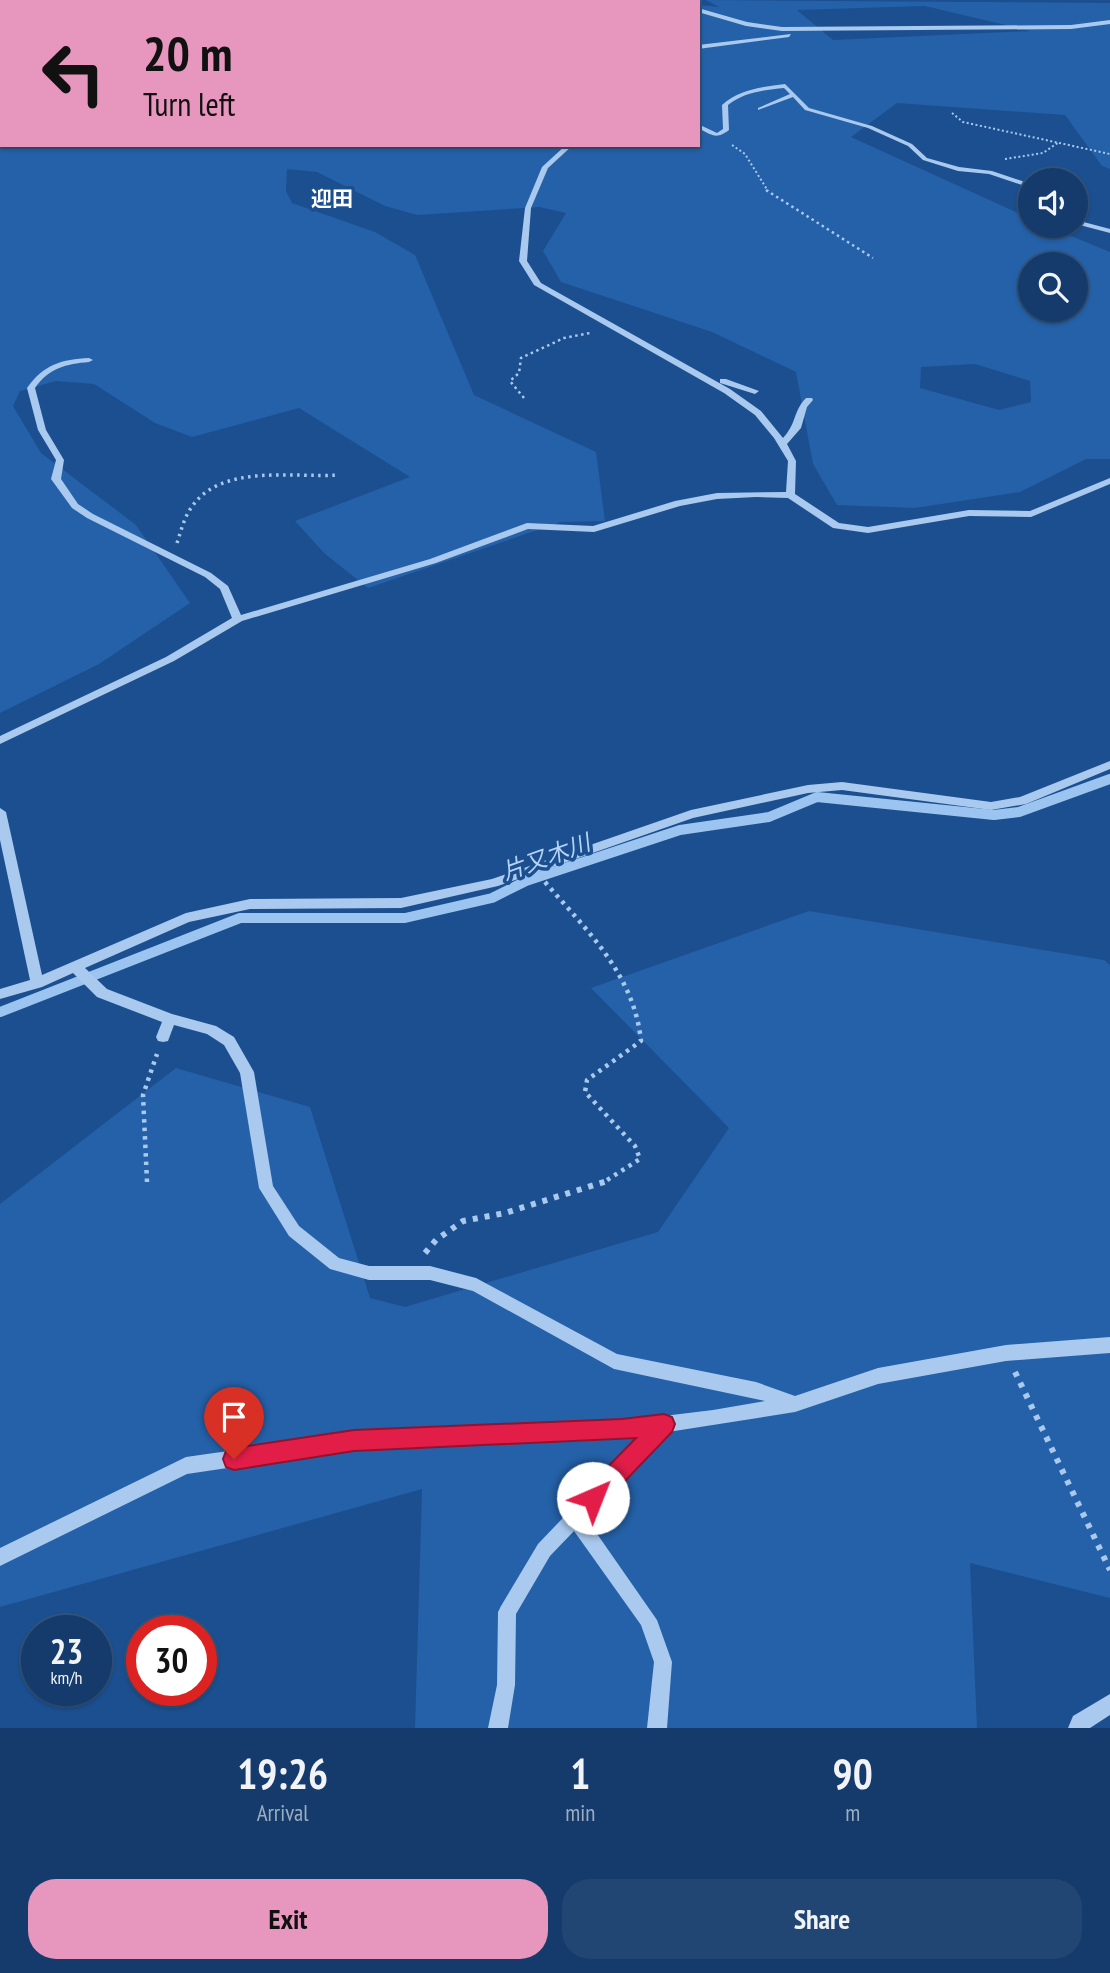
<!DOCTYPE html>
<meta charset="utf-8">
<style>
:root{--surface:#143b6b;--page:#214673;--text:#f1f3f6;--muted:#9dadc1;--line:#33557e;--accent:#e797bd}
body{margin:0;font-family:"PT Sans Narrow","Noto Sans JP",sans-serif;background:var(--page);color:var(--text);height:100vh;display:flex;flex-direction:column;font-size:26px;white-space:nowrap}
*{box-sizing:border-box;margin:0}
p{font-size:23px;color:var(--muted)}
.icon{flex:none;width:38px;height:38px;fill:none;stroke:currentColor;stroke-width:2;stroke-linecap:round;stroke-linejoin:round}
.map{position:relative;height:1728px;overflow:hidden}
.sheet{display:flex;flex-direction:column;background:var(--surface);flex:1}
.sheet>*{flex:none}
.guide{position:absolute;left:0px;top:0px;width:700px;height:147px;box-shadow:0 2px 5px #0004,0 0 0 2px var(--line);background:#e797bd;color:#111;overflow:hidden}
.buttons{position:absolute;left:1018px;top:168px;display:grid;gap:14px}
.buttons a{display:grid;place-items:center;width:70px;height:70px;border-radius:50%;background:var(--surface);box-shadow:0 2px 5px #0004,0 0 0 2px var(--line);font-size:35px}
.speed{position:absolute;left:21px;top:1615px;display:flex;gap:14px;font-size:35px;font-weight:700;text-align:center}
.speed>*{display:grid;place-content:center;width:91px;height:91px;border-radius:50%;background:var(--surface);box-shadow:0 2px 5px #0004,0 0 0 2px var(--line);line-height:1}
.speed small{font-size:18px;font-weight:400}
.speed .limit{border:10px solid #d22;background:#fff;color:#111}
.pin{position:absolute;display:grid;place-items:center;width:60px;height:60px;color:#fff;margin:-72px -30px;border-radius:50% 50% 50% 0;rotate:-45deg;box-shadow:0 0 7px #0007}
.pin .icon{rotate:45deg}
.me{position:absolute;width:77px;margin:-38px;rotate:44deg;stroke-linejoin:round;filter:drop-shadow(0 0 5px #0008)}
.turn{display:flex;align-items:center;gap:24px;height:147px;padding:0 28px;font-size:32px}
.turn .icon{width:91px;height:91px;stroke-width:2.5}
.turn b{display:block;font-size:49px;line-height:60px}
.eta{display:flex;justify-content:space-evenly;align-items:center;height:119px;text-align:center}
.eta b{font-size:42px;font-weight:800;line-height:49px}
.button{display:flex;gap:14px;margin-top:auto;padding:14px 28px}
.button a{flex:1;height:80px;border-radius:28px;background:var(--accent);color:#111;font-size:28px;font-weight:800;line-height:80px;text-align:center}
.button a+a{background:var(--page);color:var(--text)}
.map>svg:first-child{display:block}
</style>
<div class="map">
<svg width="1110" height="1728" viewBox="0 0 1110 1728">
<rect width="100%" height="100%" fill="#1b4f8f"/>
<g fill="#2461a8" fill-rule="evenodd">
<path d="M0,0L670,2H2V145H698V5L719,7L706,0L1110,3V169L1102,166L1065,115L897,103L851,137L1031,219V226H1047L1110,252V459H1086L1020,492L915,508L837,505L813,464L796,372L712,332L561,282L543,251L566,213L539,207L417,215L385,206L317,172L287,169L286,191L292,203L375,232L415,255L474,395L596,452L605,521L561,522L368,588L324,553L295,521L410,477L299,408L192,437L155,423L94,384L56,381L20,391L13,406L41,453L136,525L190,603L99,664L0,713ZM925,6L1031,31L833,40L797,10ZM1031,264H1076V310H1031ZM975,364L1030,381L1031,402L999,410L920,388L921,367Z"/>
<polygon points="809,911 1104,960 1110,965 1110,1598 970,1563 977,1728 415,1728 422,1489 0,1607 0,1204 176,1068 310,1107 370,1298 405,1307 658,1232 729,1128 591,988"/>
</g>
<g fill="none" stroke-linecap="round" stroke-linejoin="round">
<polyline stroke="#9cc4f0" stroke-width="10" points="0,1012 240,918 405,918 492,898 526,881 680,830 769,817 817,797 994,815 1019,812 1110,779"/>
<g stroke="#a9c9ee" stroke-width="2" stroke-dasharray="2 2.5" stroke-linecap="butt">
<polyline points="952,113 963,122 1110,154"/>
<polyline points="732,145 745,154 768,191"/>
<polyline points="1005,159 1043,153 1059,142"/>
</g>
<g stroke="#a9c9ee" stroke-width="2.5" stroke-dasharray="2.5 3.5" stroke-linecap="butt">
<polyline points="766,190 873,258"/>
<polyline points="524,398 510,381 519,373 521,358 564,338 590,333"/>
</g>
<path stroke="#a9c9ee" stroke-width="3.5" stroke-dasharray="2.5 4.5" stroke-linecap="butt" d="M177,543C181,531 184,518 191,508C220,463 294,478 339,475"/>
<g stroke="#a9c9ee" stroke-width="4.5" stroke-dasharray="3.5 5" stroke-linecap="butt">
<path d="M545,882C587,931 634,974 641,1041L587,1080L585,1092L635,1146L640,1159L604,1182"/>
<polyline points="147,1182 143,1095 157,1054"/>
</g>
<g stroke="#a9c9ee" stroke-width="6" stroke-dasharray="5 7" stroke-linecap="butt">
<polyline points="425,1253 436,1240 463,1221 505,1213 607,1181"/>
<polyline points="1015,1372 1110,1570"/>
</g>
<g fill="#a9c9ee" fill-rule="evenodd">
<polygon points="698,8 747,22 782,27 1071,25 1110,20 1110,24 1071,29 782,31 746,26 698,12"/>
<polygon points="791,34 789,37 698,49 698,45"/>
<path d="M785,84L809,108L872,126L912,144L927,158L959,167L992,171L1031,184V188L989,174L958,171L923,160L908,146L868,128L805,110L793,97L758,110V108L790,94L784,88C764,90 744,92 728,105L729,130C716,140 712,135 698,128V124L717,133L723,129L722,105C739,89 763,87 785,84Z"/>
<path d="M566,145H573L548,168L531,208L527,261L541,283L730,389L761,411L783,438C797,423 793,411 806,398H812L813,400L807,407L801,428L787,444L796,461L795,494L839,523L868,527L969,510L1030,511L1110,478V484L1031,517L969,516L868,533L833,528L788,498L756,497L717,499L680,506L594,532L528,529L436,563L242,621L174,661L0,744V736L166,657L232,618L220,589L205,577L87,518L72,508L51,479L56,460L38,430L27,388C43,365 62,359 89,358L93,360L89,362C66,364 49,368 35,388L46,430L64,460L61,479L78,504L93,514L211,573L228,586L241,615L430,559L527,523L593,526L675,501L717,493L786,492L788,461L774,438L755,415L724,393L534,285L519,261L525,208L542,167Z"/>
<polygon points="1076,220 1110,229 1110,233 1076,224"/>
<polygon points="720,379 726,379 759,391 755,394 720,383"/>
<polygon points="1110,761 1110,769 1026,804 991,810 842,790 808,793 693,818 498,886 401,908 250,909 189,922 85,968 107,989 172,1014 216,1026 234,1037 254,1072 273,1186 299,1226 339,1258 369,1266 430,1266 476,1278 617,1354 756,1382 795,1396 878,1368 1006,1345 1110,1337 1110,1353 1006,1361 878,1384 795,1412 668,1432 586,1518 657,1620 672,1662 667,1728 647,1728 654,1662 641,1625 574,1531 550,1556 516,1614 515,1685 508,1728 488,1728 497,1685 498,1612 501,1606 538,1544 642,1435 354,1449 187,1474 0,1566 0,1548 186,1457 354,1433 622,1421 713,1410 765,1401 614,1369 473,1291 430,1280 369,1280 330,1269 289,1236 259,1188 240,1073 224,1045 207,1034 174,1025 168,1041 163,1042 158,1041 156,1037 162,1022 97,997 73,973 42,987 0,999 0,989 30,980 0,840 0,808 6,812 42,975 186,913 250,899 401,898 492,879 691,810 808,785 842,782 991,802 1020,797"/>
<polygon points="1110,1694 1110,1715 1090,1728 1068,1728 1073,1716"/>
</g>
</g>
<polygon fill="#e11d48" stroke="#92132f" stroke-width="2" points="664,1414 672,1417 675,1424 672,1432 601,1506 593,1510 585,1506 582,1498 585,1490 636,1438 354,1451 234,1470 226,1467 223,1459 226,1451 234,1448 354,1430 622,1419"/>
<g text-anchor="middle" stroke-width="7" stroke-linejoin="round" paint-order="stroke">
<g font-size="21" font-weight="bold" fill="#fff" stroke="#1b4f8f">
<text x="332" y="206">迎田</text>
</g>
<g font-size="23" font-style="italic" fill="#b5d3f5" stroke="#1b4f8f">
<text transform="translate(546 857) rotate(-20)" y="8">片又木川</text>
</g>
</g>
</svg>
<div class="buttons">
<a><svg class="icon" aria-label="sound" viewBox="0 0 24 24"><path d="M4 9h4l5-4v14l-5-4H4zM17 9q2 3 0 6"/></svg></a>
<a><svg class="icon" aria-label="search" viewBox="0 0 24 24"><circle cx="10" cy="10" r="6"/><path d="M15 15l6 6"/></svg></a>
</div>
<div class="speed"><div>23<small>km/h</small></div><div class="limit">30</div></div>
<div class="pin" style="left:234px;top:1459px;background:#d93025"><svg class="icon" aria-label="arrive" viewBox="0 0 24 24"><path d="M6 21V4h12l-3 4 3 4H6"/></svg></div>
<svg class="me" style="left:593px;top:1498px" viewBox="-20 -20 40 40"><circle r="19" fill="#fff"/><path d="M0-13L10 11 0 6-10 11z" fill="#e11d48"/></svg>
<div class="guide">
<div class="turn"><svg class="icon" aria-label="left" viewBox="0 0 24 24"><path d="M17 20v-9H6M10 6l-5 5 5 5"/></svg><div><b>20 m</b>Turn left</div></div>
</div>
</div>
<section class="sheet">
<div class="eta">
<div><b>19:26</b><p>Arrival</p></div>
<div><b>1</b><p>min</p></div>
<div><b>90</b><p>m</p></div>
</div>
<div class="button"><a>Exit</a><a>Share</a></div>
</section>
